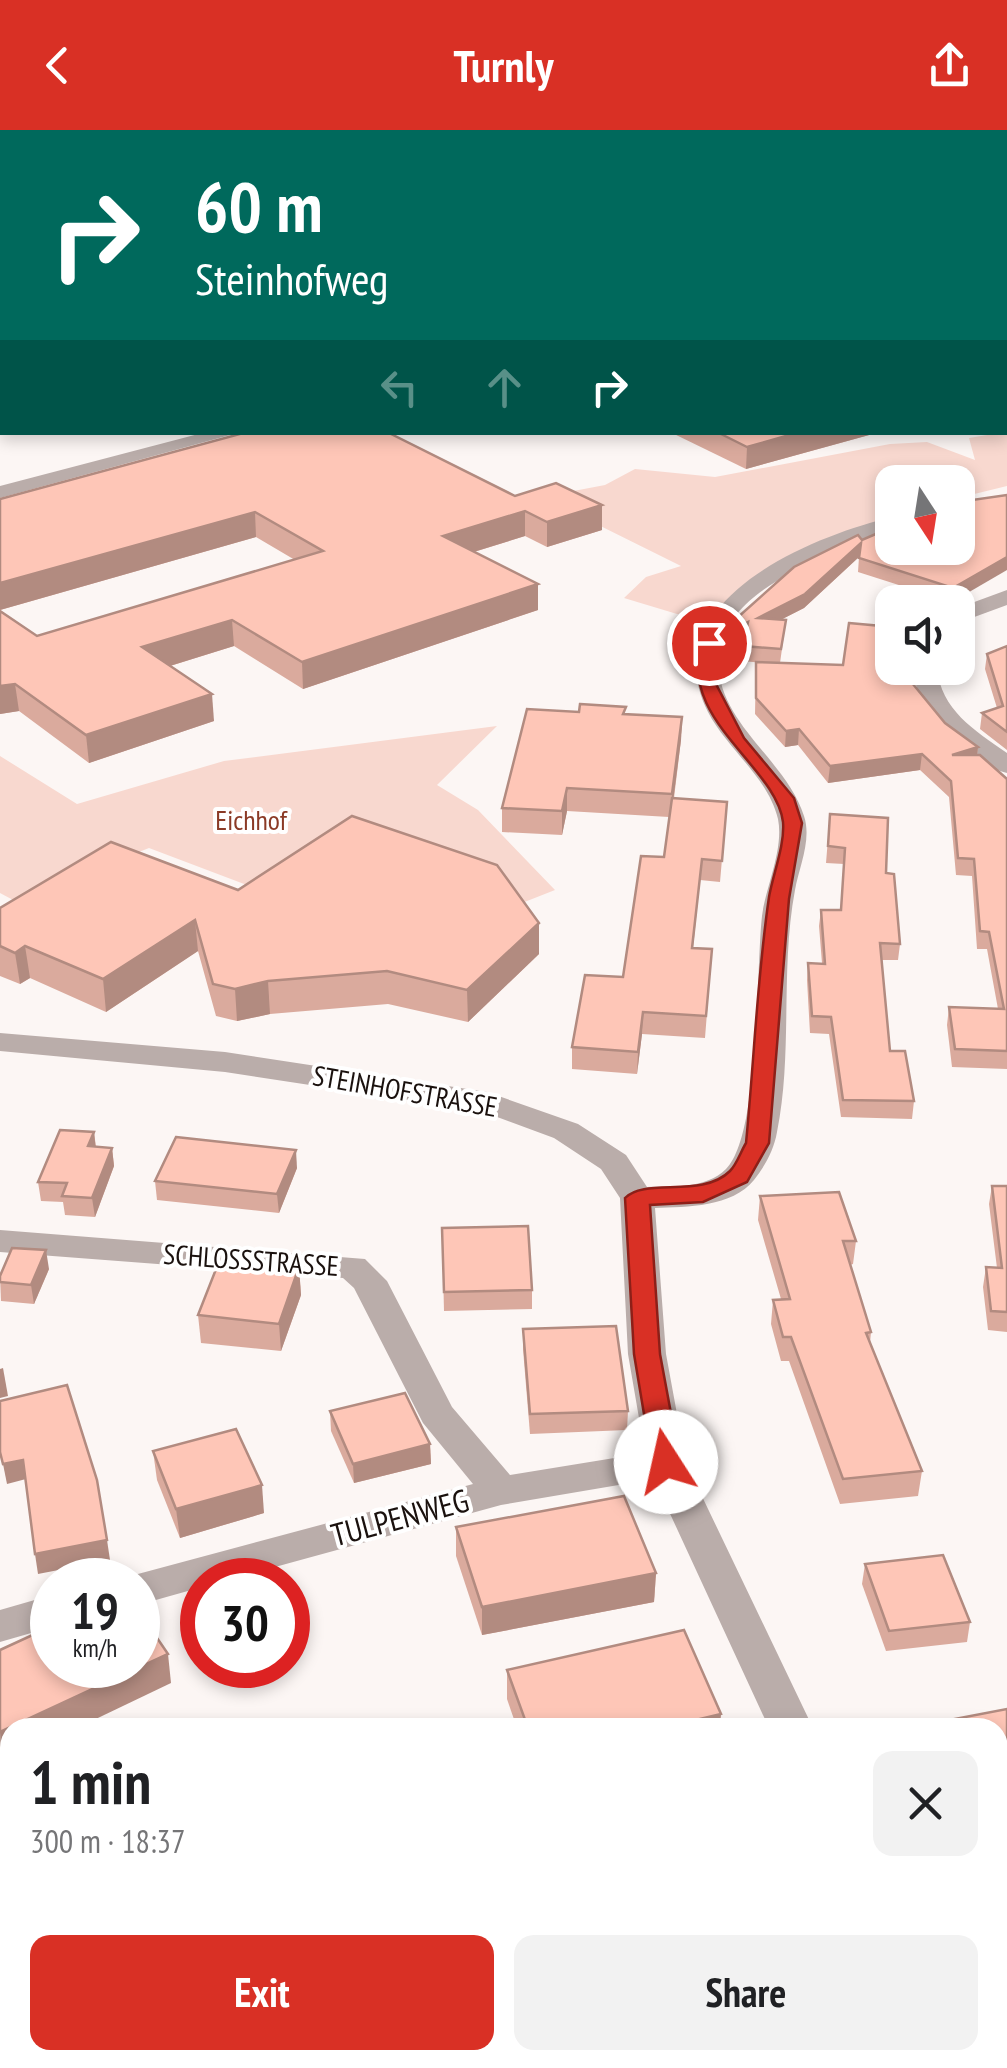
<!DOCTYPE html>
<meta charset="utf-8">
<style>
:root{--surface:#fff;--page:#f2f2f2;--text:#202124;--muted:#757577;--accent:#d93025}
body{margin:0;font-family:"PT Sans Narrow",sans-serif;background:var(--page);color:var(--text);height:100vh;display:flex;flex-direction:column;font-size:38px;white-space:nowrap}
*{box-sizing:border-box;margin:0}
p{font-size:32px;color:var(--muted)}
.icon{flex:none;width:55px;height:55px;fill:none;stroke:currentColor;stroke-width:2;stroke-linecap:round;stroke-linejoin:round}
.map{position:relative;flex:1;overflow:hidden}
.drawer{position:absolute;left:0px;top:1588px;width:1008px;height:352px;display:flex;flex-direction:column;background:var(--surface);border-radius:30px 30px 0 0;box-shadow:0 5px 15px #0003}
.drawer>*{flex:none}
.hud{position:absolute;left:0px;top:0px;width:1008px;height:305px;box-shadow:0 5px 15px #0003;background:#00695c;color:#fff;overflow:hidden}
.needle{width:65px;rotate:168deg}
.tools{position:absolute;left:875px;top:335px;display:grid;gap:20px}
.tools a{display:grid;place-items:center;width:100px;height:100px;border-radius:20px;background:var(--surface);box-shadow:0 5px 15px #0003;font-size:50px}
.speed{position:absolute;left:30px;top:1428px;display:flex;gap:20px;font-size:50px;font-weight:700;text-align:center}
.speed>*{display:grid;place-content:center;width:130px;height:130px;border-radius:50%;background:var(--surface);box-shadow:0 5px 15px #0003;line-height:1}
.speed small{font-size:25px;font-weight:400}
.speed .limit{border:15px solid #d22;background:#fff;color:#111}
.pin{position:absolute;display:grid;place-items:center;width:85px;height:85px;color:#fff;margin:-42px;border:5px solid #fff;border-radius:50%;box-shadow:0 2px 10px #0007}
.me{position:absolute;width:110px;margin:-55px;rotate:350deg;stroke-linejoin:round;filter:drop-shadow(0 0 8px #0008)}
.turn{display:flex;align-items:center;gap:35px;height:210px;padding:0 30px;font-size:45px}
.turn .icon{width:130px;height:130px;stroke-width:2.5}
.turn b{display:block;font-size:70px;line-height:85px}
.lanes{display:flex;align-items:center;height:95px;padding:0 30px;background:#0003;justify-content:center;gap:50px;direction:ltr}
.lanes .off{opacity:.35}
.round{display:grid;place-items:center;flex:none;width:105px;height:105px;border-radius:20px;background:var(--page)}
.headline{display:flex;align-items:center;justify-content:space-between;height:170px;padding:0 30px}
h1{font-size:60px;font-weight:800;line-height:75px}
.primary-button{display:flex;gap:20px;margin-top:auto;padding:20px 30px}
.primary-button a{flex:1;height:115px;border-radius:20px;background:var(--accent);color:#fff;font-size:40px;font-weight:800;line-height:115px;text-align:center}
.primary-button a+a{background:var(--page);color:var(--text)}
header{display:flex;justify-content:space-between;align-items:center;height:130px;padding:0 30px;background:var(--accent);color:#fff;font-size:45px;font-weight:800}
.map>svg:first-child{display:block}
</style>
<header><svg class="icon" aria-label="back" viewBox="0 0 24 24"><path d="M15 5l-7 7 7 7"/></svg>Turnly<svg class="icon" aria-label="share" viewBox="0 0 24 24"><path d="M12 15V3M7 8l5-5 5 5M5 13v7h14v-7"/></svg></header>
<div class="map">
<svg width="1007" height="1938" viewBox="0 0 1007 1938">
<rect width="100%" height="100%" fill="#fcf6f4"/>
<g fill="#f8d8cf">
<polygon points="1007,298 1007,356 958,368 958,352 892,352 892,387 842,407 715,489 677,484 624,468 646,447 681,436 542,367 605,355 635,339 715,347 890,314 927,312 975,330 969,308 1005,302"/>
<polygon points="497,596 437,655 478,680 555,760 522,773 257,759 149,718 15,771 0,763 0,626 77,674 224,631"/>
</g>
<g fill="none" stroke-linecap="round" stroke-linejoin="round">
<g fill="#baadaa" fill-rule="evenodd">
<polygon points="2,245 2,259 0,260 0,246"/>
<polygon points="206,302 241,302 0,368 0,356"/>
<path d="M892,387V400C840,421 736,453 721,514C704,586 785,625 804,686C812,710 799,737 795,760C780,840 793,923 777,1002C774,1020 765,1036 754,1050C732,1077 687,1077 655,1078L666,1224L686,1333L813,1598H769L654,1349L501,1375L228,1450H202V1457L138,1475V1450L123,1448L473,1354L423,1293L354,1158L343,1148L0,1122V1100L365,1129L387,1151L452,1277L510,1345L645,1323L628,1224L620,1068L601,1039L554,1008L481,981L225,942L0,921V903L225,922L487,962L578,994L626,1025L647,1057C674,1056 706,1059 726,1039C760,1006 756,839 762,786C766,756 784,719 778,689C768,647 727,619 708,582C652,472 809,407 892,387Z"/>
<polygon points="1007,460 1007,475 958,493 958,478"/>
<path d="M913,538H937C941,580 974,600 1007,623V643C967,633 914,580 913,538Z"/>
<polygon points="52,1465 52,1497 0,1512 0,1480"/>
<polygon points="923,1930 974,1930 977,1938 926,1938"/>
</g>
<g stroke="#baadaa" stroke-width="40">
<polyline points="204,2 206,0"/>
<polyline points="0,131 2,130"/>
</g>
<polygon fill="#9c8985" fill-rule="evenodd" points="816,0 840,0 842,2 818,2"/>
<polygon fill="#86706a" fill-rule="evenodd" points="1007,28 1007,42 1005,43 1005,29"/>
<g fill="#735a54" fill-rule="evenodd">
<rect x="444" y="0" width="24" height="2"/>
<polygon points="568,0 594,0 595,2 570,2"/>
</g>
</g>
<g fill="#daaa9d">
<polygon points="230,0 304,0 302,2 230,2"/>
<polygon points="916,0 1007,0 1005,2 925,2"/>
<rect x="1005" y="65" width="2" height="71"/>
<polygon points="670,302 880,302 746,339"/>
<polygon points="1007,365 952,472 858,442 859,427 804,478 782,489 786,490 780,533 887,551 978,617 977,625 1007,649 1007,939 952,937 947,895 949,877 998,879 987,819 977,819 972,746 956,745 949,667 920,640 828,653 798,615 785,617 755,584 756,532 764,533 742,531 745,508 741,510 736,503 737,488 862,410"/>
<polygon points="515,366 602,400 547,417 525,406 474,422 538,454 538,480 303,559 234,516 170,536 214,591 89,633 19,581 0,584 37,506 295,430 256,407 0,480 0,369"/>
<polygon points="1007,516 1007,620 980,599 982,583 997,578 985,539 987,524"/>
<polygon points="626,584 682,587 681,610 674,668 727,672 720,752 700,750 693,818 712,819 705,908 642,904 637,944 572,939 572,917 623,847 664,727 669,687 567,681 562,705 502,702 502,678"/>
<polygon points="830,684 886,743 900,814 898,830 881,830 890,921 914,971 912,989 841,987 829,904 810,903 807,850 808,833 822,833 819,796 821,780 841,780 844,734 826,733"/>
<polygon points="238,760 539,824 468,892 388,874 270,884 237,891 216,886 198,821 106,882 30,848 20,854 0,846 0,778"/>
<polygon points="94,1002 96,1017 112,1018 114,1036 95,1087 65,1085 63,1072 41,1071 38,1052"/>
<polygon points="297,1038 279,1083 157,1070 155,1051"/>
<polygon points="992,1056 1007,1056 1007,1202 988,1200 983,1157 986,1137 997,1138 989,1074"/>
<polygon points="760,1066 856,1111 853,1134 850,1135 871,1202 870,1213 922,1341 918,1366 840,1374 789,1231 781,1231 771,1194 773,1170 781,1169 758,1090"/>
<polygon points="442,1098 532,1160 532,1179 444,1181"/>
<polygon points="299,1137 301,1165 281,1221 201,1213 198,1185"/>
<polygon points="49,1139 34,1174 1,1171 0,1146"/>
<polygon points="523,1199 628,1281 627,1300 530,1304 523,1219"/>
<polygon points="330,1281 430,1314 431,1334 354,1353 331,1301"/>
<polygon points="153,1321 264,1383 180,1408 157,1350"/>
<polygon points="456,1397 656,1443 654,1472 482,1505 456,1426"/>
<polygon points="865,1434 970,1492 967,1512 886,1521 862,1454"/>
<polygon points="507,1540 720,1598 517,1598 507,1569"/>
<polygon points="10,1685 10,1769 0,1748 0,1689"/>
<polygon points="1007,1795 1007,1831 1000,1816 1004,1796"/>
<polygon points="26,1930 207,1930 191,1938 30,1938"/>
<polygon points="709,1930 843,1930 834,1938 718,1938"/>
</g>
<g fill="#b28b80">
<polygon points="288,0 304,0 302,2 288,2"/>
<polygon points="2,212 2,227 0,228 0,214"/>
<polygon points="1007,258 1007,279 1005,279 1005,259"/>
<polygon points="800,302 880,302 746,339 747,317"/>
<polygon points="602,375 602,400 547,417 547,392"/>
<polygon points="525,381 525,406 444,431 443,406"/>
<polygon points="255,382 256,407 0,480 0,453"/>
<polygon points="861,413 860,426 804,478 757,502 758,488"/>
<polygon points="1007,427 1007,440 952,472 953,458"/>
<polygon points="538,454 538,480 303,559 302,532"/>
<polygon points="232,490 234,516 144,544 142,517"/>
<polygon points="748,492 747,506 741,510 742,495"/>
<polygon points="15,554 19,581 0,584 0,556"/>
<polygon points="212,564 214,591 89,633 86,605"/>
<polygon points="682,587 681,610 671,687 672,664"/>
<polygon points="799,599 798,615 785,617 786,601"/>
<polygon points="978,617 976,633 952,625"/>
<polygon points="922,624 920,640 828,653 830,636"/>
<polygon points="567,658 567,681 562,705 562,681"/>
<polygon points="195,790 198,821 106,882 103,849"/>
<polygon points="539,793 539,824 468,892 467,860"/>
<polygon points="25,816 30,848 20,854 15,823"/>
<polygon points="268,851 270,884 237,891 235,859"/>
<polygon points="643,882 642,904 637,944 638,922"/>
<polygon points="94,1002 96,1021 88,1016"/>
<polygon points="112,1018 114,1036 95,1087 92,1068"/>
<polygon points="296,1020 297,1038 279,1083 277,1064"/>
<polygon points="46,1120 49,1139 34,1174 31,1155"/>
<polygon points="299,1137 301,1165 281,1221 279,1194"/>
<polygon points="3,1238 8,1266 0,1268 0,1239"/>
<polygon points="430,1314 431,1334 354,1353 353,1334"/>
<polygon points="23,1330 26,1349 7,1354 3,1334"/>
<polygon points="262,1355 264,1383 180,1408 176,1379"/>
<polygon points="107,1410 110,1430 38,1444 35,1424"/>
<polygon points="656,1443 654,1472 482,1505 482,1477"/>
<polygon points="168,1524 171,1553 77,1598 10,1598"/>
<polygon points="721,1584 720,1598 662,1598"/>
<polygon points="10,1598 10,1629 1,1633 0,1602"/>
<polygon points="1007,1688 1007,1708 998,1710 998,1690"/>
<polygon points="145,1930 207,1930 191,1938 128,1938"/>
<polygon points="815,1930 843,1930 834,1938 806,1938"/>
</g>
<g fill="#fec6b7" stroke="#b28b80" stroke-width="2.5">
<polygon points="391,0 423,0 422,2 392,2"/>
<polygon points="974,0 1007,0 1007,1 983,2"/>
<polygon points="1005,65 1007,65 1007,83 1005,85"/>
<polygon points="1005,96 1007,97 1007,119 1005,119"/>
<polygon points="2,140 2,212 0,214 0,141"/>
<polygon points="1005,212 1007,213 1007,258 1005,259"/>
<polygon points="247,302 387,302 515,366 556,353 602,375 547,392 525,381 443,406 538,454 302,532 232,490 142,517 212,564 86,605 15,554 0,556 0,481 37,506 323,421 255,382 0,453 0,369"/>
<polygon points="717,302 800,302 747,317"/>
<polygon points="1007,365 1007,427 953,458 859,428 861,413 805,464 758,488 786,490 781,519 743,516 748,492 742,495 737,488 794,437 858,405 862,410 892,397 892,418 958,418 958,372"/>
<polygon points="849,493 892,497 887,551 908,548 945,593 978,617 952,625 980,625 1007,649 1007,921 955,919 949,877 1004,879 989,802 980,801 974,729 958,728 951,651 922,624 830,636 799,599 786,601 756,568 756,532 843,535"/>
<polygon points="1007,516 1007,602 982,583 1003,576 987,524"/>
<polygon points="580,574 626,577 623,584 682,587 672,664 567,658 562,681 502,678 527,579 579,582"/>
<polygon points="672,668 727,672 722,731 702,729 692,818 712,819 706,886 643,882 638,922 572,917 585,845 623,847 641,726 664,727"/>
<polygon points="830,684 888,688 886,743 894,744 900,814 880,813 890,921 905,921 914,971 843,970 831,887 812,886 808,833 825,834 821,780 841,780 845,718 828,716"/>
<polygon points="352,686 497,735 539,793 467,860 387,841 268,851 235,859 213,854 195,790 103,849 25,816 15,823 0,816 0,778 111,712 238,760"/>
<polygon points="60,1000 94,1002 88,1016 112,1018 92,1068 62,1066 67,1053 38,1052"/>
<polygon points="176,1007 296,1020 277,1064 155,1051"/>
<polygon points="992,1056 1007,1056 1007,1182 991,1181 986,1137 1002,1138"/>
<polygon points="839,1062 856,1111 843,1111 871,1202 866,1203 922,1341 843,1349 791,1207 783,1207 773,1170 790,1169 760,1066"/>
<polygon points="528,1096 532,1160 444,1162 442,1098"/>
<polygon points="12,1118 46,1120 31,1155 0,1152 0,1146"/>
<polygon points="220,1129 299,1137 279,1194 198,1185"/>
<polygon points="616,1196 628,1281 530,1284 523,1199"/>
<polygon points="67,1255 97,1350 107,1410 35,1424 23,1330 3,1334 0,1322 0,1271"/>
<polygon points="405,1263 430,1314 353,1334 330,1281"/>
<polygon points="236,1299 262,1355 176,1379 153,1321"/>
<polygon points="624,1366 656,1443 482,1477 456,1397"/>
<polygon points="943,1425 970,1492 889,1501 865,1434"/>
<polygon points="138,1480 168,1524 0,1602 0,1520 52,1496 52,1535 138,1535"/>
<polygon points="684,1500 721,1584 662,1598 528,1598 507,1540"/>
<polygon points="1007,1579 1007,1688 998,1690 998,1598 913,1597"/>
<polygon points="10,1685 10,1752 0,1731 0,1689"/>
<polygon points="33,1930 145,1930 128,1938 37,1938"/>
<polygon points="743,1930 815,1930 806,1938 752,1938"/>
</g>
<path fill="#d93025" stroke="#8d1f18" stroke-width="2.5" d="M703,509L717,513L716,554L744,608L794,668L802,693L789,769L769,1013L747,1052L703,1072L650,1075L660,1224L680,1332L666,1342L652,1332L634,1224L625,1068C645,1047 702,1069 730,1041C737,1034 741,1021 746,1013C754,932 757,848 769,767C773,744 785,715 783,692C776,635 674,588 703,509Z"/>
<g text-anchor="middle" stroke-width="8" stroke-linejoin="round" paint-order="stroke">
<g font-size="28" fill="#8b3a26" stroke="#fff">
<text x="251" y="700">Eichhof</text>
</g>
<g font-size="28" fill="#1a110e" stroke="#fff">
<text transform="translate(405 961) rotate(10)" y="10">STEINHOFSTRASSE</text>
<text transform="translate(251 1130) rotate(4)" y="10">SCHLOSSSTRASSE</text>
</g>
<g font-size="32" fill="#1a110e" stroke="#fff">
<text transform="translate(400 1388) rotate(-15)" y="11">TULPENWEG</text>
</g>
</g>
</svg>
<div class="tools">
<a><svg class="needle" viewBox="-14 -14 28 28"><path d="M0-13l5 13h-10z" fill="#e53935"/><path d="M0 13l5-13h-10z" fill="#757577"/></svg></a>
<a><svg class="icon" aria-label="sound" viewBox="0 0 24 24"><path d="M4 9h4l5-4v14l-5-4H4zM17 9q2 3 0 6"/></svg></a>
</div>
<div class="speed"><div>19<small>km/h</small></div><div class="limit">30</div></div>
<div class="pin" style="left:709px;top:513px;background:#d93025"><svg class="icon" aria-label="arrive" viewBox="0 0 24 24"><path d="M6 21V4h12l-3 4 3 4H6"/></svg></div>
<svg class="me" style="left:666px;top:1332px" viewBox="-20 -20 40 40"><circle r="19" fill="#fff"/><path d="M0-13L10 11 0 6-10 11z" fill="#d93025"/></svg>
<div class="hud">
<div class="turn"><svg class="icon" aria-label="right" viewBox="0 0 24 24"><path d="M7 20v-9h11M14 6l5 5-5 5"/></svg><div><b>60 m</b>Steinhofweg</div></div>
<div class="lanes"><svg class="icon off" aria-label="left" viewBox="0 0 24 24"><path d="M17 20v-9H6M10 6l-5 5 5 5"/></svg><svg class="icon off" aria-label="ahead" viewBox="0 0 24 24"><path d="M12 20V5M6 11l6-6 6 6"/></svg><svg class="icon" aria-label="right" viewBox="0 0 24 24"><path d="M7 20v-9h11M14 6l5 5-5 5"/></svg></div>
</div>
<section class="drawer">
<div class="headline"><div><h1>1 min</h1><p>300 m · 18:37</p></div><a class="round"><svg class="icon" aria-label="close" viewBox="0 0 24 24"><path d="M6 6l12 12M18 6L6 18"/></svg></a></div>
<div class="primary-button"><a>Exit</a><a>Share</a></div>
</section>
</div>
